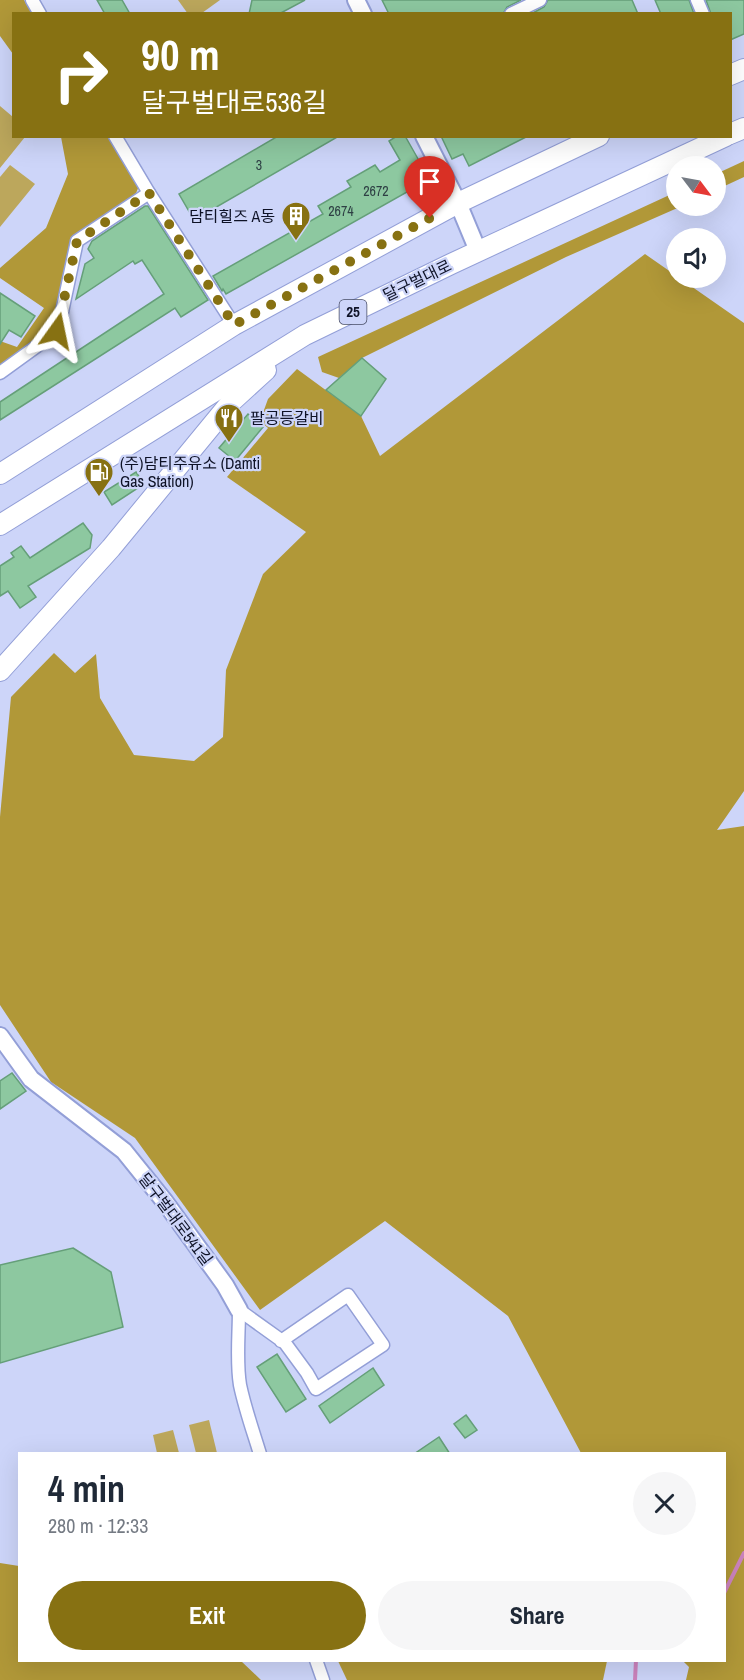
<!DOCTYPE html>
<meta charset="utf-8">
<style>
:root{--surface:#fff;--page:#f6f6f7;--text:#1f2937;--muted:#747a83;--accent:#877112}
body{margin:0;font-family:"Archivo Narrow","Noto Sans KR",sans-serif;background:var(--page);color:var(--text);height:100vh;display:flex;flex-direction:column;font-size:22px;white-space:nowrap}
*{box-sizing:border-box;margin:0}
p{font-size:20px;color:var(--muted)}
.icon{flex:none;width:33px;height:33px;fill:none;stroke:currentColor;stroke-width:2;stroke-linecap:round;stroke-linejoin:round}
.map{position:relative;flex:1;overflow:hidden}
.side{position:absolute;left:18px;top:1452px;width:708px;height:210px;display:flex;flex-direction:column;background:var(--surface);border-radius:0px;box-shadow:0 6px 24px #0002}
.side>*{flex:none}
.guide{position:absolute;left:12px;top:12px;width:720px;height:126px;border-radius:0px;box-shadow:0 6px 24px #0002;background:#877112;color:#fff;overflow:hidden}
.needle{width:39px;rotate:122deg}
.controls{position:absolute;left:666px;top:156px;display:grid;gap:12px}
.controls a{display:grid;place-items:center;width:60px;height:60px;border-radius:50%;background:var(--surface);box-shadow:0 6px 24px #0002;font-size:30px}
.pin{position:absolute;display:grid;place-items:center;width:51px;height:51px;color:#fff;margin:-62px -26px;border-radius:50% 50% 50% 0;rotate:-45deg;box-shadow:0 0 6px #0007}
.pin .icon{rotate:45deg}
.me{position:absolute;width:66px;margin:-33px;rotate:12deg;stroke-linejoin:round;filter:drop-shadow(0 0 4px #0008)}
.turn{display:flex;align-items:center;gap:21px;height:126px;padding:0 30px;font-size:27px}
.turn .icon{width:78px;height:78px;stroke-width:2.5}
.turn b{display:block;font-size:42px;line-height:51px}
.round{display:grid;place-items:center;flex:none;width:63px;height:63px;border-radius:32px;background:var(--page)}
.headline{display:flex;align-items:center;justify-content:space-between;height:102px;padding:0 30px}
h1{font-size:36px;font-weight:800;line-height:45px}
.action{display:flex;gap:12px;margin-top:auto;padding:12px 30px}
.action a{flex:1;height:69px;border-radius:36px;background:var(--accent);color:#fff;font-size:24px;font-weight:800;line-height:69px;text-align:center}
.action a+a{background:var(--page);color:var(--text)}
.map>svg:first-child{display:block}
</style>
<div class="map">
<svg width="744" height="1680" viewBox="0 0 744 1680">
<rect width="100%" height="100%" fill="#cdd5f9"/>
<g fill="#bca75c">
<polygon points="178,0 220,0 202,13 188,14"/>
<polygon points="0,106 13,117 14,136 25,137 0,168"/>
<polygon points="10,165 35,184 0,227 0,177"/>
<polygon points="209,1420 217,1453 196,1453 189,1425"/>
<polygon points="173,1430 179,1453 157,1453 153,1435"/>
</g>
<g fill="#b19838">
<polygon points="0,0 24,0 32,13 14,14 13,54 0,36"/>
<polygon points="61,137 108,137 139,186 134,198 73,239 54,325 0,366 0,341 17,347 44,308 0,278 0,268 46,228 68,174"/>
<polygon points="744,161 744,177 716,190 716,174"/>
<polygon points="676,192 676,206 682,206 566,257 362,358 339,378 322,372 318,357"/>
<polygon points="645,254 744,323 744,791 717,830 744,826 744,1680 686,1680 689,1667 683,1661 724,1660 724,1454 581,1453 508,1316 385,1221 260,1310 135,1138 51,1082 0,1005 0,817 11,697 54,653 75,673 96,654 100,698 134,755 194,761 223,737 226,670 263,574 306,532 227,477 268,428 260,421 268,399 297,369 361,416 380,456"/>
<polygon points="0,1563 19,1566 20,1660 241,1661 261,1680 0,1680"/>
<polygon points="338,1661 607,1661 603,1680 347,1680"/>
</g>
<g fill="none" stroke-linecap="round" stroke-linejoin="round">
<g stroke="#cc83bd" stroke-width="4">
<polyline points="724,1593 744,1553"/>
<polyline points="635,1680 636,1660"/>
</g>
</g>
<g fill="#8dc8a0" stroke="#659f79" stroke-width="1.5">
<polygon points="97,0 122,0 130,14 105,14"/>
<polygon points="252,0 305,0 279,14 249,14"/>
<polygon points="382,0 521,0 507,7 503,14 389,14"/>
<polygon points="548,0 632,0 638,14 531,14 544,7"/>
<polygon points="655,0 689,0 694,14 661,14"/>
<polygon points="706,0 744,0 744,34 730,40 730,14 711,14"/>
<polygon points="278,136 339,136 194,220 179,194"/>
<polygon points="397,136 405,136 413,150 426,173 423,183 226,294 223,289 222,291 213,276 323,214 318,206 351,187 347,181 375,165 380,172 400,160 389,141"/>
<polygon points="441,136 528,136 469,166 463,154 452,159"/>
<polygon points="145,206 148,206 208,300 181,317 175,308 0,420 0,402 164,294 142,260 135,264 133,261 76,299 85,264 94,258 88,249 92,241"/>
<polygon points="0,293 35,316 21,337 9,330 0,344"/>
<polygon points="362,358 386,379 361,416 326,390"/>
<polygon points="248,414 263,427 235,461 219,448"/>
<polygon points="136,472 144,484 112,505 104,492"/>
<polygon points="83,523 92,535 90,548 28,586 36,597 20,608 8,591 0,596 0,566 14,557 11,553 21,546 30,558"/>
<polygon points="12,1073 26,1091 0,1109 0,1081"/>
<polygon points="73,1248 111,1272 123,1327 0,1363 0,1265"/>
<polygon points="277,1354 306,1399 286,1412 257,1367"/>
<polygon points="373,1368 384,1385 330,1423 319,1406"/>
<polygon points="466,1415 477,1430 465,1438 454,1424"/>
<polygon points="439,1437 450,1454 414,1454"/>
</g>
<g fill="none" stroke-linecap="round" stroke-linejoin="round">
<g stroke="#939fd7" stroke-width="15">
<g id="street">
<polyline points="32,0 40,14"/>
<polyline points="697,0 703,14"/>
<polyline points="511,14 540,0"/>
<polyline points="115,136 149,193 234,325"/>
<polyline points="0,373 58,331 77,241 149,193"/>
<polyline points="239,1310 285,1343 307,1373 316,1389 383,1345 348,1295 281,1341"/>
<path d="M239,1310C239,1335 236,1361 240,1385C245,1409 253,1431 260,1454"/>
<polyline points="316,1660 323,1680"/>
</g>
</g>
<g stroke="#939fd7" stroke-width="20">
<g id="secondary">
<polyline points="356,0 363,14"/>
<polyline points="424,136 458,203 478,251"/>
<polyline points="0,1036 31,1079 124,1151 165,1202 225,1285 239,1310"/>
</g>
</g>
<g stroke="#939fd7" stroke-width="22">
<g id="primary">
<polyline points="730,75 744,69"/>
<polyline points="730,134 744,128"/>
<polyline points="0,474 234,325 458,203 599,136"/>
<polyline points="0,525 305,335 451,264 726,136"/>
<polyline points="0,671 111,548 231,402 266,370"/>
</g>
</g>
<use href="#street" stroke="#fff" stroke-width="12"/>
<use href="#secondary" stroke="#fff" stroke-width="16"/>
<use href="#primary" stroke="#fff" stroke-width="20"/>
</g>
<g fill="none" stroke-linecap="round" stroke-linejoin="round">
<polyline stroke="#877112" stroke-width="10" stroke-dasharray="0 18" points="57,331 77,241 149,193 234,325 430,218"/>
</g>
<defs>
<g id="building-pin" transform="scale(1.5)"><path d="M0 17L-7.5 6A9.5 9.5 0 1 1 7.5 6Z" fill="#877112" stroke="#cdd5f9"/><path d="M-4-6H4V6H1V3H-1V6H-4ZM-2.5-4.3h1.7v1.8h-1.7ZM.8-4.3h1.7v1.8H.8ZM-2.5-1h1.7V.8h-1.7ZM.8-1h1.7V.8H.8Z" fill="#fff"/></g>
<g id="restaurant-pin" transform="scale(1.5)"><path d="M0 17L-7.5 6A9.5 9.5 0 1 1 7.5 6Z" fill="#877112" stroke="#cdd5f9"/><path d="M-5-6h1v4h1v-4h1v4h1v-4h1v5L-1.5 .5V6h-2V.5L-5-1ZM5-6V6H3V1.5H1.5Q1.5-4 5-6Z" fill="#fff"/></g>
<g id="fuel-pin" transform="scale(1.5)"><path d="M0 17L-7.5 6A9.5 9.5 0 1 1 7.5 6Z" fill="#877112" stroke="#cdd5f9"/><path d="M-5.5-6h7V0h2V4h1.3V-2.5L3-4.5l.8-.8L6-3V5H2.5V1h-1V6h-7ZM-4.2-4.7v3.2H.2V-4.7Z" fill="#fff"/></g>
</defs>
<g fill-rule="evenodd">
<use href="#building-pin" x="296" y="216"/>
<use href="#restaurant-pin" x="229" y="418"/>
<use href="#fuel-pin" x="99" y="472"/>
</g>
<g text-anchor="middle" stroke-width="4.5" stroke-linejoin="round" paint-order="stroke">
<g font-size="14" fill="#2e4044">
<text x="259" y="170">3</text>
<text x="376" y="196">2672</text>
<text x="341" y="216">2674</text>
</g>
<rect fill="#cdd5f9" stroke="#474c65" stroke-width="1.5" x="339.5" y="300" width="27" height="24" rx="4.5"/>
<g font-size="15" font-weight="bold" fill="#0e1226">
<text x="353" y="317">25</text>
</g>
<g font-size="16" fill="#0e1226" stroke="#cdd5f9" text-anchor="start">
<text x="275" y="222" text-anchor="end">담티힐즈 A동</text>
<text x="250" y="424">팔공등갈비</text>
<text x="120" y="469">(주)담티주유소 (Damti<tspan x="120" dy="18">Gas Station)</tspan></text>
</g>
<g font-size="16" fill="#0e1226" stroke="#cdd5f9">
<text transform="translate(417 280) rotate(-26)" y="6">달구벌대로</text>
<text transform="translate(176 1219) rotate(53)" y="6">달구벌대로541길</text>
</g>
</g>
</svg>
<div class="controls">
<a><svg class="needle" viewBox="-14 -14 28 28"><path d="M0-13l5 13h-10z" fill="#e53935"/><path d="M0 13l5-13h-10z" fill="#747a83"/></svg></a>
<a><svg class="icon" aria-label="sound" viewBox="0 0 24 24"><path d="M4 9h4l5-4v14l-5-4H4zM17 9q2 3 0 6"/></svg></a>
</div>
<div class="pin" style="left:430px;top:218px;background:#d93025"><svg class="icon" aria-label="arrive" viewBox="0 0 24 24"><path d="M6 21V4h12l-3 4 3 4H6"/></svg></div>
<svg class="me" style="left:57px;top:331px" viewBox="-20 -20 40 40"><path d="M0-17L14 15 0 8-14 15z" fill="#877112" stroke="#fff" stroke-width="4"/></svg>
<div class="guide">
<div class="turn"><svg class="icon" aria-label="right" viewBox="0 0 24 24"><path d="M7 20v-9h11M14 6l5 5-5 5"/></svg><div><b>90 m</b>달구벌대로536길</div></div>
</div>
<section class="side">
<div class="headline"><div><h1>4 min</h1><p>280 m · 12:33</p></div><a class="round"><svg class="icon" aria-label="close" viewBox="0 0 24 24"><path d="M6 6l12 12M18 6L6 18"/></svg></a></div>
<div class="action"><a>Exit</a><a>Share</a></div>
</section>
</div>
